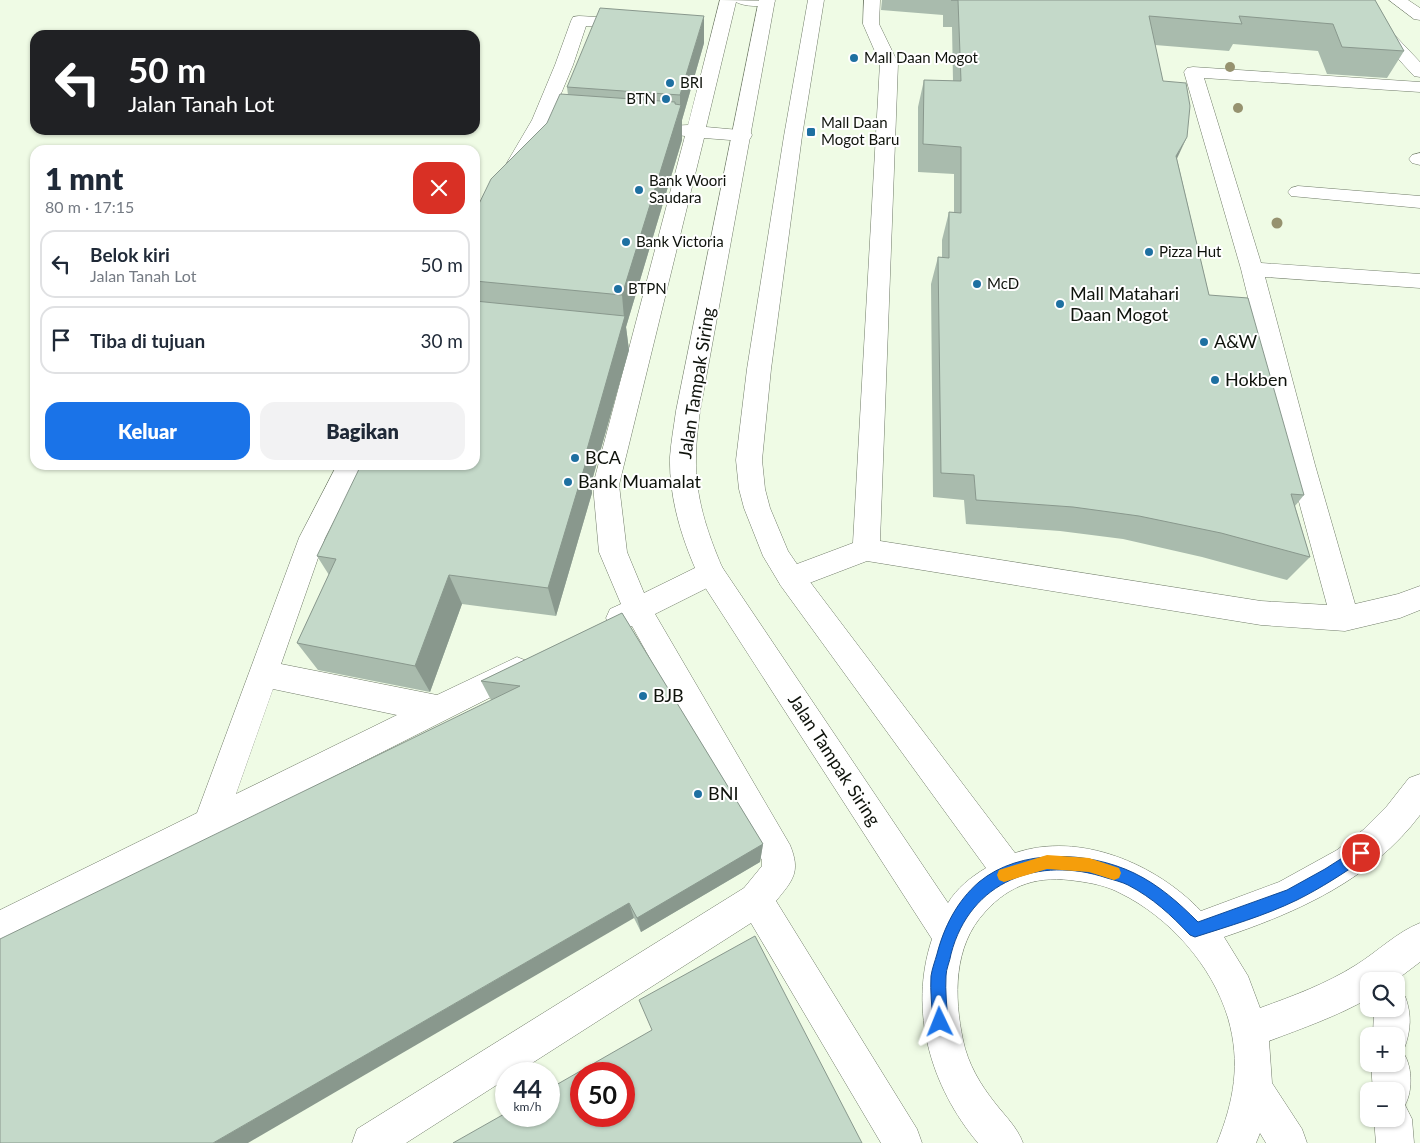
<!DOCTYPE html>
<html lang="id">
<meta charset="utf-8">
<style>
:root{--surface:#fff;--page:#f2f2f3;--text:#1f2937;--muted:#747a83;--line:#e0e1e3;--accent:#1a73e8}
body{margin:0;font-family:Lato,sans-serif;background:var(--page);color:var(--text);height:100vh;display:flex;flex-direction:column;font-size:19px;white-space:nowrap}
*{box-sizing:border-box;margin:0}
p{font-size:16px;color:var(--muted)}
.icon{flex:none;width:28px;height:28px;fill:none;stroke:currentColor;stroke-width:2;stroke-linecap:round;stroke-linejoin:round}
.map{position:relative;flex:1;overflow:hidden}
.sheet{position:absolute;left:30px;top:145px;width:450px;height:325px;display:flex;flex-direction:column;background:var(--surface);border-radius:15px;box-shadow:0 1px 4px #0004}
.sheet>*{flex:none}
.hud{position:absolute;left:30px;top:30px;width:450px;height:105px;border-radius:15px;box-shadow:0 1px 4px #0004;background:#202124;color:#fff;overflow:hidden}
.buttons{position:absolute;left:1360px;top:972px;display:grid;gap:10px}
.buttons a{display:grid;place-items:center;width:45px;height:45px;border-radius:10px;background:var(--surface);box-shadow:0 1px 4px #0004;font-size:25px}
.speed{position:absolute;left:495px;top:1062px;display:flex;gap:10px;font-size:25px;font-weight:700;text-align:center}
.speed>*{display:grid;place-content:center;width:65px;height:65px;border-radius:50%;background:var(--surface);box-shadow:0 1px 4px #0004;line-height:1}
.speed small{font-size:12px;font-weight:400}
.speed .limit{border:8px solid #d22;background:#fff;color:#111}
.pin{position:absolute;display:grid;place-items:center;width:42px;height:42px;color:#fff;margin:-21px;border:2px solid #fff;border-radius:50%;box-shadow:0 1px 5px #0007}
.me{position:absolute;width:55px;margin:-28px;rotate:358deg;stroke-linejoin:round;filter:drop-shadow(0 0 4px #0008)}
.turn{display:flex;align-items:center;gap:18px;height:105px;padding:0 15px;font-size:22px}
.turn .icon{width:65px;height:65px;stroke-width:2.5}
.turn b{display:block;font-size:35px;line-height:42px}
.round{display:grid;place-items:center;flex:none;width:52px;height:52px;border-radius:15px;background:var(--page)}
.head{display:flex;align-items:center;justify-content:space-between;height:85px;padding:0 15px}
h1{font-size:30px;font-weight:800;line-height:38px}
.button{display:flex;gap:10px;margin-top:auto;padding:10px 15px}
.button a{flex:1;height:58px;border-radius:15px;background:var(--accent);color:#fff;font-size:20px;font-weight:800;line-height:58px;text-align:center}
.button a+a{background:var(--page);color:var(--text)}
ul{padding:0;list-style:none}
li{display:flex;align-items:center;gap:15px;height:68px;margin:0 10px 8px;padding:0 5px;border:2px solid var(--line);border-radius:15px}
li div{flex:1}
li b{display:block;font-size:19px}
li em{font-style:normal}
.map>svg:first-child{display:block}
</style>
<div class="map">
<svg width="1420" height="1143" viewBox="0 0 1420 1143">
<rect width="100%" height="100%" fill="#effbe5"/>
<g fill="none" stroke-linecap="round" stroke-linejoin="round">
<g stroke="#717c69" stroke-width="1">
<g id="minor">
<path d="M720,0L775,1L773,4C762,7 745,7 736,2L706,127L750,131L752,135L750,139L743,141L704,138L619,485L627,552L644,593L701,565L711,561L721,565L725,573L721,581L655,614L790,845C801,872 793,880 776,901L917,1129L922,1143H881L751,923L515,1074H506V1079L406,1143H352L357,1129L744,888L762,866V860L632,626L620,630L610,627L606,618L610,609L621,604L599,552L593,485L685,136L670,134L668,130L670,126L688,125Z"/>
<polygon points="864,0 880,0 879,24 898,63 880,541 1261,601 1327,605 1289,465 1241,269 1184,72 1187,68 1193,67 1420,82 1420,92 1204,78 1261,263 1420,274 1420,288 1265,277 1315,465 1355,604 1398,594 1420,586 1420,610 1400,618 1345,631 1261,625 867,561 791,590 781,586 777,578 781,570 853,543 880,63 863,24"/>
<polygon points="1339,0 1358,0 1368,7 1420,62 1420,77 1414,76 1356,13"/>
<polygon points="579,16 633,19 639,20 641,24 639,28 633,29 586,26 573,65 550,120 485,235 482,240 475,242 475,217 532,120 555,65 571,21 573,17"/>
<polygon points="1420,153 1420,165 1412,163 1409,159 1412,155"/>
<polygon points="1298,186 1420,196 1420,208 1291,196 1288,192 1291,188"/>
<path d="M337,465H363L325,538L281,664L437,695L517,657L527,661L532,670L527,679L0,945V910L197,813L299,538ZM273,689L397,715L236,794Z"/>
</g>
</g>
<g stroke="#717c69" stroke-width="1">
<g id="major">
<path d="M759,0H775L700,411C698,426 696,442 696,458C695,496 707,532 722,567L948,903C957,888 971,877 986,868L781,586L763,556L744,508L739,489L736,460L747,369L784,136L808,0H824L802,136L771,369L762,460L765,489L770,508L788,551L801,570L1015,853C1080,831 1156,864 1201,911L1279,882L1337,850L1363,830L1387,806L1409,778L1420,774V815C1372,879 1298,912 1224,937L1248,976L1260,1008C1293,996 1326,984 1356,965C1377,952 1397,932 1420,923V962L1395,981H1369V998C1338,1016 1303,1028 1269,1041L1272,1083L1302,1129L1307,1143H1266L1260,1133L1256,1143H1217C1234,1101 1241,1063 1228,1018C1212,965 1169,917 1120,893C1107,886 1092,883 1077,881C1039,875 1010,884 985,912C953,946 954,997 963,1040C968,1064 980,1084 995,1103C1006,1117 1017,1127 1023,1143H978C931,1087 908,1011 932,939L701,581C683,543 669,500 670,457C671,442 674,426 676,411Z"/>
<polygon points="1389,0 1408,0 1420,8 1420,20 1414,19"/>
<path d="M1396,993L1405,996C1412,1014 1411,1031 1404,1049L1401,1050C1413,1063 1413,1091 1405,1105L1412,1119L1414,1143H1376L1374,1119H1396V1091H1373L1371,1064H1396V1036H1373L1374,1009H1396Z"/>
</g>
</g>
<use href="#minor" fill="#fff" fill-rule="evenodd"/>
<use href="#major" fill="#fff" fill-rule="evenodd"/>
</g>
<g fill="#96926f">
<circle cx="1230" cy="67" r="5"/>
<circle cx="1238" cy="108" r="5"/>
<circle cx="1277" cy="223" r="5.5"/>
</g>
<g fill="#a9bbad">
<polygon points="882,0 1375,0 1404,51 1387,78 1327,74 1318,51 1233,44 1229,51 1155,45 1177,159 1209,295 1304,495 1295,506 1310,557 1287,580 1202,557 1123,539 1060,531 966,524 964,500 933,497 931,284 938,257 942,257 942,240 949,212 954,212 954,174 918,172 918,107 924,80 953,81 952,27 943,27 943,15 881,10"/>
<polygon points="704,43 682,120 682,140 626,327 629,350 591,484 592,493 556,616 462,604 430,692 318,670 297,643 329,575 317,556 475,465 475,212 547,123 568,95 567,87"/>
<polygon points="622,613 763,844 760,862 641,932 634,918 491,700 481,681"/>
</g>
<g fill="#89988d">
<polygon points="704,16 704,43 682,120 682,140 626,327 629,350 591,484 592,493 556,616 548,588 624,318 622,295 675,104 675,102 676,122 680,108 680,95"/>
<polygon points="1187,137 1174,165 1176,156"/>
<polygon points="449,575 462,604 430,692 415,666"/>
<polygon points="763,844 760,862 641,932 637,918"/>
<polygon points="629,903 634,918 248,1143 213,1143"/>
</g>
<g fill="#c4d9c9" stroke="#89988d" fill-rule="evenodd">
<polygon points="951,0 1375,0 1404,51 1342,47 1333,24 1239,16 1242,24 1149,16 1163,81 1186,83 1190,106 1187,137 1176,156 1209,295 1248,298 1304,495 1291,494 1310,557 1221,533 1139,516 1073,507 976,500 974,475 941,473 938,257 949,258 949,212 961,213 961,147 923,144 924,80 961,81 958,0"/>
<polygon points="600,8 704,16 680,95 567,87"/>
<polygon points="560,94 675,102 675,104 681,105 622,295 475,281 475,212 491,179 547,123"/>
<polygon points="475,301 625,316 586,453 586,462 548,588 449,575 415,666 297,643 336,559 317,556 361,465 475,465"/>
<polygon points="622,613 763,844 637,918 629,903 213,1143 0,1143 0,939 520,686 481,681"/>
<path d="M755,936L862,1143H453L506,1113V1116H549V1089L652,1030L639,1000ZM581,1074H624V1116H581Z"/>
</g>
<path fill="#1a73e8" stroke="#114b97" d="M1361,846L1366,848L1368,853L1366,858C1344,873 1321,888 1297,900C1264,916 1229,926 1195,937L1190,935C1171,915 1153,898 1128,885C1122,882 1114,880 1107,878C1039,855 970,881 951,954C950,961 946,969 946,976C945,991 947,1007 948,1022L946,1027L940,1029L935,1027L933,1022C932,1007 930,991 931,976C932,969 935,961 937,954C944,927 957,901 979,882C1020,848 1088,851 1134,873C1159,885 1179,903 1198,922L1287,890L1325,869Z"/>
<polygon fill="#f59e0b" points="1047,855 1089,858 1119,868 1121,873 1119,878 1114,880 1089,872 1047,869 1004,882 999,880 997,875 999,870"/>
<g fill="#1e70a1" stroke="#fff" stroke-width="2">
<circle cx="854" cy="58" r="5"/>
<circle cx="670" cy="83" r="5"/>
<circle cx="666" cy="99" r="5"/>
<rect x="806" y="127" width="10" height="10" rx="2.5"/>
<circle cx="639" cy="190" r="5"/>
<circle cx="626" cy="242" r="5"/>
<circle cx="1149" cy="252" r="5"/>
<circle cx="977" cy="284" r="5"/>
<circle cx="618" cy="289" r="5"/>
<circle cx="1060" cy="304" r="5"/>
<circle cx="1204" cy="342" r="5"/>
<circle cx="1215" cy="380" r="5"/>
<circle cx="575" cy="458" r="5"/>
<circle cx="568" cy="482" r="5"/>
<circle cx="643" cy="696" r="5"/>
<circle cx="698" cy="794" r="5"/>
</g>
<g text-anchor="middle" stroke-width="4" stroke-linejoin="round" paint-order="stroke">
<g font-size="15" fill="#0f130c" stroke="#fff" text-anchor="start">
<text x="864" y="63">Mall Daan Mogot</text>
<text x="680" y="88">BRI</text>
<text x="656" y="104" text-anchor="end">BTN</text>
<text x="821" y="128">Mall Daan<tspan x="821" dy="17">Mogot Baru</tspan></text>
<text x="649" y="186">Bank Woori<tspan x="649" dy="17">Saudara</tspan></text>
<text x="636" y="247">Bank Victoria</text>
<text x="1159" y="257">Pizza Hut</text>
<text x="987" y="289">McD</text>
<text x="628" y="294">BTPN</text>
</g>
<g font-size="18" fill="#0f130c" stroke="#fff" text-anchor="start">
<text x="1070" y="300">Mall Matahari<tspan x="1070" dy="21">Daan Mogot</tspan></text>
<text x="1214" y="348">A&amp;W</text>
<text x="1225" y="386">Hokben</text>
<text x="585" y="464">BCA</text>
<text x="578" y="488">Bank Muamalat</text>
<text x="653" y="702">BJB</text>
<text x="708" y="800">BNI</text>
</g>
<g font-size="18" fill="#0f130c" stroke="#fff">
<text transform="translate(697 383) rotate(-81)" y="6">Jalan Tampak Siring</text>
<text transform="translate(834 760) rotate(57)" y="6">Jalan Tampak Siring</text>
</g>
</g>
</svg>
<div class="buttons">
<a><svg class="icon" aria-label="search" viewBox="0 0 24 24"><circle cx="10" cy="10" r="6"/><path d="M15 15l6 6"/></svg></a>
<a>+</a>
<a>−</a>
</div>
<div class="speed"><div>44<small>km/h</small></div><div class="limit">50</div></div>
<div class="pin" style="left:1361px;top:853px;background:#d93025"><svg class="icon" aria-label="arrive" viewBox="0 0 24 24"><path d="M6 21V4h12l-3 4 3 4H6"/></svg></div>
<svg class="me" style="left:940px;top:1022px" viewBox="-20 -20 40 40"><path d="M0-17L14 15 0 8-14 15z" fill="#1a73e8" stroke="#fff" stroke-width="4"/></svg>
<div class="hud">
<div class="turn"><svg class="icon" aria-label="left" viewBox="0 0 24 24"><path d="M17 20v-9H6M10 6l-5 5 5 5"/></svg><div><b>50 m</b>Jalan Tanah Lot</div></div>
</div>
<section class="sheet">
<div class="head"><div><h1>1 mnt</h1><p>80 m · 17:15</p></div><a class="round" style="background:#d93025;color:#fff"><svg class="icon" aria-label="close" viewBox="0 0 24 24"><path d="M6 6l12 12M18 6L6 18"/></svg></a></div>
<ul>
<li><svg class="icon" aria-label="left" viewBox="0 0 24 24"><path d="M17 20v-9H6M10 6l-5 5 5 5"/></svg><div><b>Belok kiri</b><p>Jalan Tanah Lot</p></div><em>50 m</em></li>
<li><svg class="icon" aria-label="arrive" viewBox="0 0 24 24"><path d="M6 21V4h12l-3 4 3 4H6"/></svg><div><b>Tiba di tujuan</b></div><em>30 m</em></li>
</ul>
<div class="button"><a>Keluar</a><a>Bagikan</a></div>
</section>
</div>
